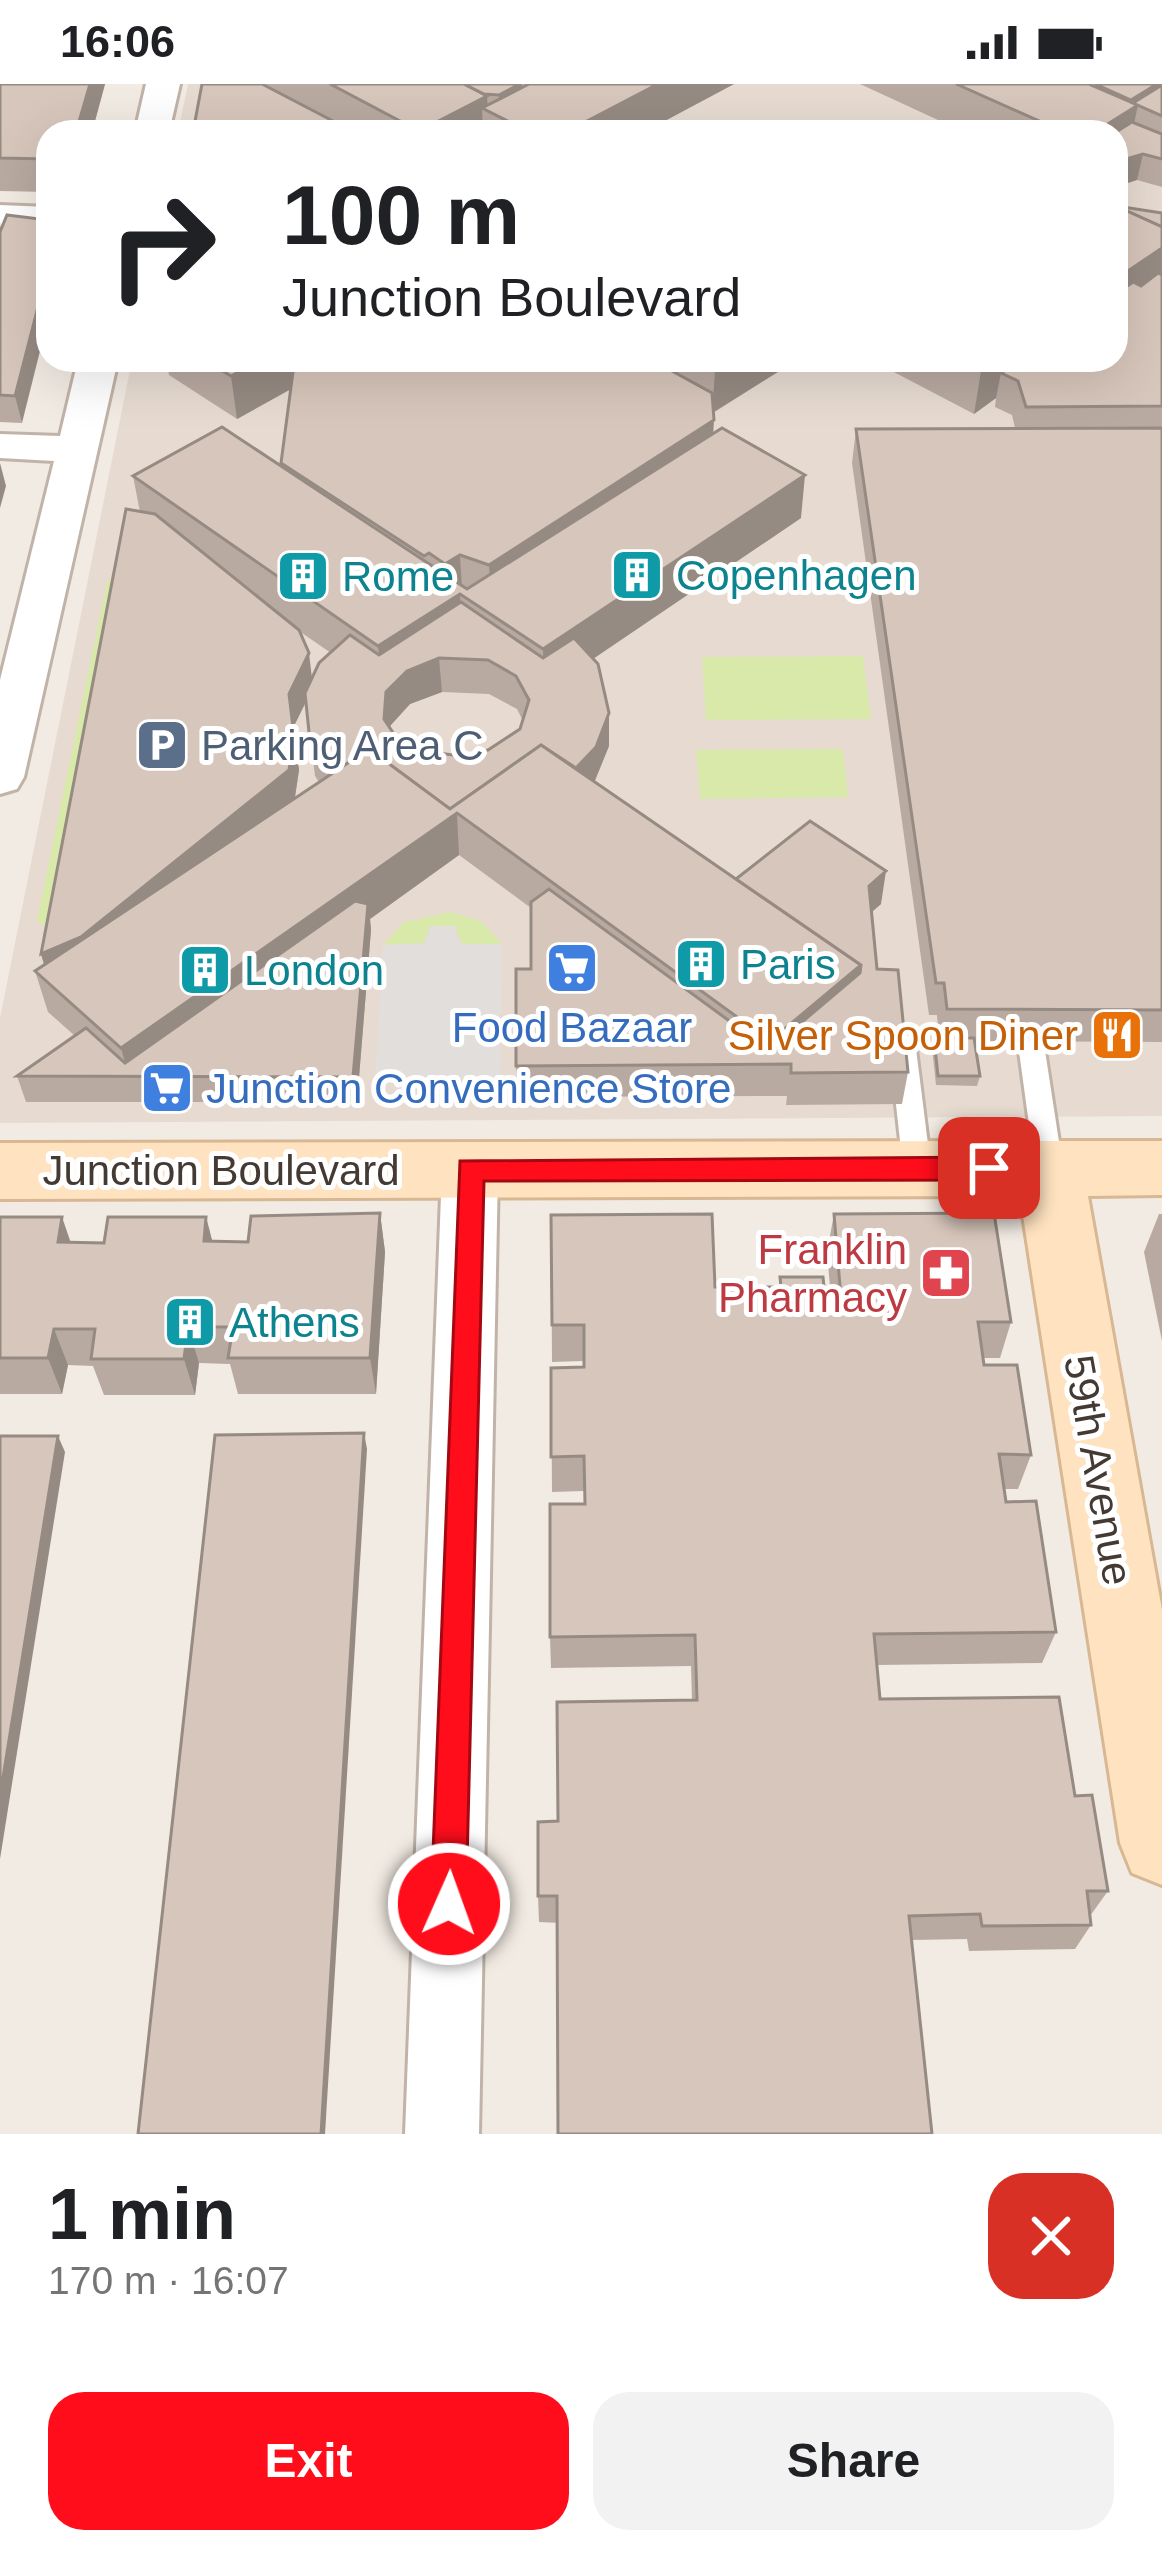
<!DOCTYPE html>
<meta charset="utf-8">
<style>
:root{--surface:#fff;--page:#f2f2f2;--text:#202124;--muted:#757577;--accent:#ff0d1b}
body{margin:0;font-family:Arial,sans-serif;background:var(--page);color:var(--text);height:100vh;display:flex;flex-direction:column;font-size:45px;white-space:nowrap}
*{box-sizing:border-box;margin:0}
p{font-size:39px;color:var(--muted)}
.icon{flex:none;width:66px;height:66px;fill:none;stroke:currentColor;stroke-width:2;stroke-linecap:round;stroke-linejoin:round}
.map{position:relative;height:2050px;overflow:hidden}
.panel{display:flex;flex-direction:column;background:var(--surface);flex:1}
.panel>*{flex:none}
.top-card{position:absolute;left:36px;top:36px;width:1092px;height:252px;border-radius:36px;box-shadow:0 12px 48px #0002;background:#fff;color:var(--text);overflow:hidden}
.pin{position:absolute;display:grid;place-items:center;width:102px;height:102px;color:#fff;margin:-51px;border-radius:24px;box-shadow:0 6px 18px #0006}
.me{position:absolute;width:132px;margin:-66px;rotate:2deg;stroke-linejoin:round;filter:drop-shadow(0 0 9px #0008)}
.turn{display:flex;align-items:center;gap:42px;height:252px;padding:0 48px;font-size:54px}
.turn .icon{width:156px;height:156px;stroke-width:2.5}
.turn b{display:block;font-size:84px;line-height:102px}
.round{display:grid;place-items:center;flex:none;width:126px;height:126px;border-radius:36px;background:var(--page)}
.overview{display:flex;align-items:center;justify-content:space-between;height:204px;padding:0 48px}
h1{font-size:72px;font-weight:700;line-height:90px}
.primary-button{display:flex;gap:24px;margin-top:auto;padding:24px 48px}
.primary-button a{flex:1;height:138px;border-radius:36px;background:var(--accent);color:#fff;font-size:48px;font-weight:700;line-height:138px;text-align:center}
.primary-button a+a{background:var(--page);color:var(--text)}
.status{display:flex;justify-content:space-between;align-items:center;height:84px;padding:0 60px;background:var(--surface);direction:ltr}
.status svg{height:33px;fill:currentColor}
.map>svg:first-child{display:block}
</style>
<div class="status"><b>16:06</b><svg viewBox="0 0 49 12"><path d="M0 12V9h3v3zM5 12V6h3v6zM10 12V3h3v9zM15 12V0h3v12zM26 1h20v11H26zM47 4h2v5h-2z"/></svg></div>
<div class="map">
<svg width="1162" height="2050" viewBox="0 0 1162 2050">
<rect width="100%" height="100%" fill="#f2ebe3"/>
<polygon fill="#e7dbd1" points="188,0 1162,0 1162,1032 0,1039 0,934 132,276 1116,276 1116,48 178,48"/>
<g fill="#d9e9aa">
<polygon points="121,491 51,842 45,843 37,836 107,498"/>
<polygon points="863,572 871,635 706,636 702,573"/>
<polygon points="843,665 848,713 700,715 696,666"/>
<polygon points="451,828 482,838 502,860 462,860 455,842 430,842 424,860 383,861 404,838"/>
</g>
<polygon fill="#e2dedc" points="430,842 456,842 456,855 464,860 502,860 500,998 466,1000 456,1013 421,1013 418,1003 409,999 375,999 383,861 426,859"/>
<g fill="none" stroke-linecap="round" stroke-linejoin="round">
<g stroke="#c1b3a8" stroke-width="6">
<g id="lane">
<polygon points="902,947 915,957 931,1084 927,1092 907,1092 903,1084 889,957"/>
<polygon points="1031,950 1044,960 1063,1084 1059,1092 1039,1092 1035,1084 1018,960"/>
</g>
</g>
<g stroke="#c1b3a8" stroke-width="6">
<g id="street">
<polygon points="146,0 180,0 169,48 135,48"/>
<polygon points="0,121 48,123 48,145 0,143"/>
<polygon points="78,276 118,276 24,693 17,705 0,710 0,596 54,377 0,374 0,350 60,352"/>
<polygon points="470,1063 490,1070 498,1086 479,2050 405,2050 442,1086 450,1070"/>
</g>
</g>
<g stroke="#d8b793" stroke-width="6">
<polygon id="secondary" points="1049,1057 1162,1057 1162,1111 1088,1112 1162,1526 1162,1801 1132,1789 1120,1759 1020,1112 0,1115 0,1059"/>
</g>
<use href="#lane" fill="#fff" fill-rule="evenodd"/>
<use href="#street" fill="#fff" fill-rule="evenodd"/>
<use href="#secondary" fill="#ffe3c0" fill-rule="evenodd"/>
</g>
<g fill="#b9aaa1" fill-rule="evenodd">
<polygon points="0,0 105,0 92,48 48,48 48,108 0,107"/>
<polygon points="202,0 734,0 644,48 193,48"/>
<polygon points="860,0 1162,0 1162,103 1137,96 1116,48 964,48"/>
<polygon points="1123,123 1162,129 1162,958 975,957 980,992 977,1002 936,1001 932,963 934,954 939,954 937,931 929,931 852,379 856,345 1015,344 1012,331 995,323 996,314 974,330 890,286 891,276 1116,276"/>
<polygon points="0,138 22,339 0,338"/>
<path d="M161,276H782L781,286L713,329V349L801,434L593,575L609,662L595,697L736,795L881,820L871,828L877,885L908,988L902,1020L786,1021L787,1012L517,1013L516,982L531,885V824L459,771L370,835L371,846L357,1018H26L17,992L75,952L48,928L35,887L44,881L41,870L140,428L133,392L281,382L291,305L237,335L169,291L167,277L162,279ZM299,547L331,569L312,594ZM442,608L489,610L517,625L523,637L520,645L488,666L460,672L417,666L396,653L390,642L410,620ZM306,618L315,692L319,698L295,714L299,686L293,644Z"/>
<polygon points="380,1129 385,1168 376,1310 238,1310 230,1280 199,1279 195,1311 104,1311 93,1282 68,1281 62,1310 0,1310 0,1133 71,1158 104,1159 206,1133 212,1157 248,1158"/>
<polygon points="834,1130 1011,1238 1000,1274 983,1274 984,1281 1031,1371 1018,1405 1004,1405 1006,1418 1056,1548 1042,1579 877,1581 880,1615 1075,1712 1108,1807 1090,1832 1091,1841 1075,1865 969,1867 967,1855 912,1856 539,1838 538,1812 558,1737 692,1617 691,1582 551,1584 550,1553 584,1420 584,1407 552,1408 551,1284 584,1283 584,1277 552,1278 551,1131 715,1203 779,1203 780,1193 824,1203 830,1203 827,1168"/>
<polygon points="1159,1130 1162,1130 1162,1257 1144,1168"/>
</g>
<g fill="#968b83">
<polygon points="90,0 105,0 92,48 76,48"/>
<polygon points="520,0 522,0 523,32 500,33 499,11"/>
<polygon points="658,0 734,0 644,48 566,48"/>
<polygon points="1157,0 1162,0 1162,25 1138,21 1129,63 1116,48 1095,48 1129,27 1131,16"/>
<polygon points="487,12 488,27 482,24 483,48 419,48"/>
<polygon points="1143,70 1137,96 1116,103 1116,78"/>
<polygon points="1162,164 1162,199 1116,231 1116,195"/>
<polygon points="48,184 48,235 22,339 15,312"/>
<polygon points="261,276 343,276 237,335 231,292"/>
<polygon points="731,276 782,276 781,286 712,329 715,287"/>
<polygon points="997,276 1051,276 1017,299 1018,297 1001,289 996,314 974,330 981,287"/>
<polygon points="714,336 712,370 491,515 489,481"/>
<polygon points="0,379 6,402 0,424"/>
<polygon points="805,391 801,434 544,608 543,565"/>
<polygon points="460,471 462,505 447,514 445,480"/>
<polygon points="460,510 463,553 439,574 442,608 410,620 390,642 388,668 378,562"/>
<polygon points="309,569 313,603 293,644 299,686 294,719 51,902 41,870 289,610"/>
<polygon points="609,629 609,662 595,696 571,723 571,690"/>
<polygon points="457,729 459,771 370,835 371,846 357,1018 353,993 129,993 121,964"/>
<polygon points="886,787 881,820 864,835 869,802"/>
<polygon points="861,881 855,922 768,981 770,957"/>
<polygon points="380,1129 385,1168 376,1310 370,1274"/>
<polygon points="62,1133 75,1171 58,1158"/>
<polygon points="206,1133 216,1171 204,1157"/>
<polygon points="188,1243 199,1279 195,1311 184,1275"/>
<polygon points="54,1245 68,1281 62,1310 48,1274"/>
<polygon points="364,1349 367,1365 325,2050 321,2050"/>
<polygon points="58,1352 65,1368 0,1775 0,1712"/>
</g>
<g fill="#d7c6bb" stroke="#968b83" stroke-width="3" fill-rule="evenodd">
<polygon points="0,0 90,0 76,48 48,48 48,75 0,74"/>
<polygon points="202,0 262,0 354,48 193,48"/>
<polygon points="330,0 464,0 487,12 419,47"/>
<polygon points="464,0 520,0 499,11 484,10"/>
<polygon points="529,0 658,0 566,48 529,48 482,24"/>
<polygon points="956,0 1089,0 1138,21 1095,48 1064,48"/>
<polygon points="1095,0 1157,0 1131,16"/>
<polygon points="1162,1 1162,32 1133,19"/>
<polygon points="1132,38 1162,50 1162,75 1143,70 1116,78 1116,48"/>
<polygon points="482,39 500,48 465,48"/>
<polygon points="1116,119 1123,123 1162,129 1162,143 1116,122"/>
<polygon points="1116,122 1162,143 1162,164 1116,195"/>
<polygon points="7,131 48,136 48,184 15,312 0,311 0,148"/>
<polygon points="1158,189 1162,191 1162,322 1026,323 1018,297 1001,289 1020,276 1116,276 1116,210 1133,198 1141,202"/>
<polygon points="205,276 261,276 231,292"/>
<polygon points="302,276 652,276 712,309 714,336 489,481 460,471 445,480 429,469 424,472 281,379 294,280"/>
<polygon points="696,276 731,276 715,287"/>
<polygon points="960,276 997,276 981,287"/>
<polygon points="222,343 467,505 722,344 805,391 543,565 460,510 378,562 133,392"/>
<polygon points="1162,344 1162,926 947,925 944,899 936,899 856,345"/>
<polygon points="126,425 155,430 299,546 309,569 289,610 294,652 289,686 81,853 41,870"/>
<path d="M461,518L543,574L574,554L598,580L609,629L596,663L576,684L541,661L450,725L369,665L333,689L310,658L305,609L319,579L350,551L379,571ZM439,574L488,576L516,592L529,616L520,645L488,666L460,672L417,666L396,653L384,635L386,608L407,587Z"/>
<polygon points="541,661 861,881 770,957 457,729 121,964 35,887 369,665 450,725"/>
<polygon points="810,737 886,787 869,802 877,885 898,886 908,988 791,989 791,980 516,982 516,885 531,885 531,818 549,805 769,966 860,889 861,881 736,795"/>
<polygon points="355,817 368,820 353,993 17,992 86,944 125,979"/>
<polygon points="934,954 974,954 980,992 938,992"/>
<polygon points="380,1129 370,1274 228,1274 233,1243 188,1243 184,1275 91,1275 95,1245 54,1245 48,1274 0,1274 0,1133 62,1133 58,1158 104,1159 108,1133 206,1133 204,1157 248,1158 251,1132"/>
<polygon points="994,1129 1011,1238 978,1238 984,1281 1017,1281 1031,1371 999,1370 1006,1418 1036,1417 1056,1548 874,1550 880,1615 1059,1613 1075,1712 1092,1711 1108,1807 1087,1807 1091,1841 982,1842 980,1830 909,1832 932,2050 558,2050 557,1812 538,1812 538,1738 558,1737 557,1618 697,1616 695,1551 550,1553 550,1420 585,1420 584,1372 551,1373 551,1284 584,1283 584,1241 552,1241 551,1131 712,1130 715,1203 781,1203 780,1193 823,1193 824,1203 840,1202 834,1130"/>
<polygon points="364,1349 321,2050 138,2050 215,1351"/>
<polygon points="0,1352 58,1352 0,1712"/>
</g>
<polygon fill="#ff0d1b" stroke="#a60812" stroke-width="3" points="989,1073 1003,1084 989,1096 484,1097 466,1820 461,1833 449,1838 436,1833 431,1820 460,1077"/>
<defs>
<g id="building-square" transform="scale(2.7)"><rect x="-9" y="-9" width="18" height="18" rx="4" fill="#0f9aa8" stroke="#fff"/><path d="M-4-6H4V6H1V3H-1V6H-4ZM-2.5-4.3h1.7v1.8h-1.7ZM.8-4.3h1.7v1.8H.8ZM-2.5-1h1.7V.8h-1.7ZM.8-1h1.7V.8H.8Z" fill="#fff"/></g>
<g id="parking-square" transform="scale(2.7)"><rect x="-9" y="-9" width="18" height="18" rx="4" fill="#5c6f8a" stroke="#fff"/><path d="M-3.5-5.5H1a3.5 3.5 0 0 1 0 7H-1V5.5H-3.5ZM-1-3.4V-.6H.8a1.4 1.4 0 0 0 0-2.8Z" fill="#fff"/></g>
<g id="supermarket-square" transform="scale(2.7)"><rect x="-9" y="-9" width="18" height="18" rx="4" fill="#3f7fe0" stroke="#fff"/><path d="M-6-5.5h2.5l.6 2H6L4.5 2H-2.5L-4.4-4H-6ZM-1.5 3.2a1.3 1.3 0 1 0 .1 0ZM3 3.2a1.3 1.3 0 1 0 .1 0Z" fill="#fff"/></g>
<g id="restaurant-square" transform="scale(2.7)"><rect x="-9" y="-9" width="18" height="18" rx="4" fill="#e8710a" stroke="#fff"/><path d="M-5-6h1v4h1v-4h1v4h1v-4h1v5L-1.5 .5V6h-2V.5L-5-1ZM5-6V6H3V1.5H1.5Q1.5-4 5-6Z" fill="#fff"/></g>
<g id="pharmacy-square" transform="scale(2.7)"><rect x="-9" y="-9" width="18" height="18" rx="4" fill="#e0444e" stroke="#fff"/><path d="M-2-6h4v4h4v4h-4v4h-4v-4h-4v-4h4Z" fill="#fff"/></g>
</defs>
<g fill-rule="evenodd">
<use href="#building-square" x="637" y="491"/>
<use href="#building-square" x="303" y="492"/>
<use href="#parking-square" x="162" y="661"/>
<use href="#building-square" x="701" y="880"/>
<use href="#supermarket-square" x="572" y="884"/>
<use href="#building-square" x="205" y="886"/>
<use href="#restaurant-square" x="1117" y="951"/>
<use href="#supermarket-square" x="167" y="1004"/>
<use href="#pharmacy-square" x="946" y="1189"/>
<use href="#building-square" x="190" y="1238"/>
</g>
<g text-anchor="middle" stroke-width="10" stroke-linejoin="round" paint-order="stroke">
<g font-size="42" fill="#0d838f" stroke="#fff" text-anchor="start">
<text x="676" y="506">Copenhagen</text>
<text x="342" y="507">Rome</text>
<text x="740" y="895">Paris</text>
<text x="244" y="901">London</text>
<text x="229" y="1253">Athens</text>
</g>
<g font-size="42" fill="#4e5e75" stroke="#fff" text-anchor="start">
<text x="201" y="676">Parking Area C</text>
</g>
<g font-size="42" fill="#366cbe" stroke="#fff">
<text x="572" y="958">Food Bazaar</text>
<text x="206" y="1019" text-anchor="start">Junction Convenience Store</text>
</g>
<g font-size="42" fill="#c56008" stroke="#fff" text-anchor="end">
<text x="1078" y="966">Silver Spoon Diner</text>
</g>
<g font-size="42" fill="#443a33" stroke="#fff">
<text x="221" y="1101">Junction Boulevard</text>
<text transform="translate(1099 1386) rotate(80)" y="15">59th Avenue</text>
</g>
<g font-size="42" fill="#be3a42" stroke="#fff" text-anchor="end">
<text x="907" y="1180">Franklin<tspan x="907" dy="48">Pharmacy</tspan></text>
</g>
</g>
</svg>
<div class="pin" style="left:989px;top:1084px;background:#d93025"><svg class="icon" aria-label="arrive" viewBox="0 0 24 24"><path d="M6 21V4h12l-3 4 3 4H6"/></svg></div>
<svg class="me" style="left:449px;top:1820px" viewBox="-20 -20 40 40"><circle r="17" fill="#ff0d1b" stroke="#fff" stroke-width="3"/><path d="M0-11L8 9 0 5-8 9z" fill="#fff"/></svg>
<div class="top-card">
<div class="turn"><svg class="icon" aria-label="right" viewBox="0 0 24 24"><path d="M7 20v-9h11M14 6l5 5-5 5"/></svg><div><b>100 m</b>Junction Boulevard</div></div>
</div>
</div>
<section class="panel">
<div class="overview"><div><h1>1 min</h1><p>170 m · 16:07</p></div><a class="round" style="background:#d93025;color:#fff"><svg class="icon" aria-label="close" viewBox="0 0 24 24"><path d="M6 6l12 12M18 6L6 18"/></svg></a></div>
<div class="primary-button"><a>Exit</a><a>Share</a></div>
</section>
